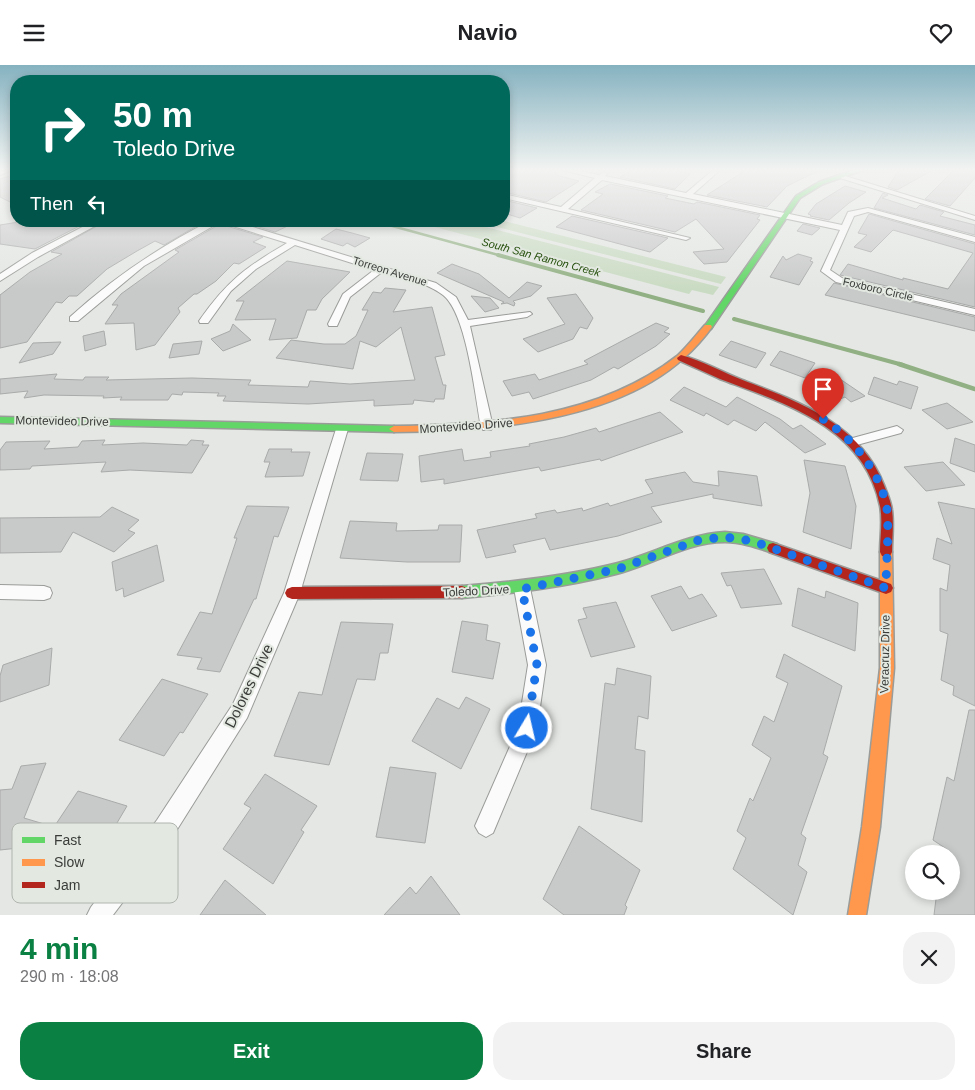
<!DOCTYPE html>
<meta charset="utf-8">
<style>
:root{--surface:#fff;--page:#f2f2f2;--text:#202124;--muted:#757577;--accent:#0b8043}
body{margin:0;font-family:Arial,sans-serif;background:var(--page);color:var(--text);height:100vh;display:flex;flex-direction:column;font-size:19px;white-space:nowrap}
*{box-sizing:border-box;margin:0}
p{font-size:16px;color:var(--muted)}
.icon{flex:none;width:28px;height:28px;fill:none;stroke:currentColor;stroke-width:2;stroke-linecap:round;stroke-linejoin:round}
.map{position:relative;height:850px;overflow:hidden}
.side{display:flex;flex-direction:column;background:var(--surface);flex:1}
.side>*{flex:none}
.top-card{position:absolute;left:10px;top:10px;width:500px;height:152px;border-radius:20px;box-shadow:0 2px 8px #0003;background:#00695c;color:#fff;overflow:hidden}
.fabs{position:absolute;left:905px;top:780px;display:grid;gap:10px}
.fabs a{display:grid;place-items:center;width:55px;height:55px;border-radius:50%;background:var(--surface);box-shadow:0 2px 8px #0003;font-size:25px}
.pin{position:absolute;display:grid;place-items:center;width:42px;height:42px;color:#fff;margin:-51px -21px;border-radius:50% 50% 50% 0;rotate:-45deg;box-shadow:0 0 5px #0007}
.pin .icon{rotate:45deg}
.me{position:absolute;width:55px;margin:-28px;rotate:9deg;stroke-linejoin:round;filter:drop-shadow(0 0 4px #0008)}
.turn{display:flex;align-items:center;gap:18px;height:105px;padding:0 20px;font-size:22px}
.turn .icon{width:65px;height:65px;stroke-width:2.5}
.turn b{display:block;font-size:35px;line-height:42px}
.then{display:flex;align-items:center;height:48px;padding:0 20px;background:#0003;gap:10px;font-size:19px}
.round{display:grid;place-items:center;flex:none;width:52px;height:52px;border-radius:20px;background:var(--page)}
.overview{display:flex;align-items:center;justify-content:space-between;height:85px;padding:0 20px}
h1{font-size:30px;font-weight:600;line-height:38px;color:var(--accent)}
.primary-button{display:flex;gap:10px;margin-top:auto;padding:10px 20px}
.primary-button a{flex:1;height:58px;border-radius:20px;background:var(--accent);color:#fff;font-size:20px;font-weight:600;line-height:58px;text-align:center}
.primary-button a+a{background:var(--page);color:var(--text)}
header{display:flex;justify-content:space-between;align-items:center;height:65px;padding:0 20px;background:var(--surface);font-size:22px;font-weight:600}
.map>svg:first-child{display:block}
</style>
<header><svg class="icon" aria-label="menu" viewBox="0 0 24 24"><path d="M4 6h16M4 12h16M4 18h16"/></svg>Navio<svg class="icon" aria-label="heart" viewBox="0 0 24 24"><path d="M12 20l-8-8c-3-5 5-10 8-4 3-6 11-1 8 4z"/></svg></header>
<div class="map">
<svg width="975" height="850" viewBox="0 0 975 850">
<rect width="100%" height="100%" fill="#e4e7e3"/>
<g fill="#cadbc3">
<polygon points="412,156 462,156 719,222 713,230 692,225 689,229"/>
<polygon points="474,156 504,156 726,212 721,219"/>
</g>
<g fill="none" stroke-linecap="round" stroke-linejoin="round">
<polyline stroke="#91b083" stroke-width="2.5" points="374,156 502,191"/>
<g stroke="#91b083" stroke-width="4">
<polyline points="498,190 703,246"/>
<polyline points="734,254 903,300"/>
</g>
<polyline stroke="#91b083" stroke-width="4.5" points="899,299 975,324"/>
</g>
<g fill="#c8c9c9" stroke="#a9aaaa">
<polygon points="504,105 556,105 556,110 579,116 546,137 504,127"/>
<polygon points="632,105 676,105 690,109 675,124 620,112"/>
<polygon points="746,105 820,105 787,121 767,142 707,130"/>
<polygon points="899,105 933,105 897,125 888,122"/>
<polygon points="954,105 975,105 975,113 950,141 925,134"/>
<polygon points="16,109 16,140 0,132 0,114"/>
<polygon points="610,119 668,131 665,133 694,139 697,137 760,150 757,154 760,155 727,197 704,199 693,187 724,184 696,154 675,167 581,145 603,129 595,127"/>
<polygon points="845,121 866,127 849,138 829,155 810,151 811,150 808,149 816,139"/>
<polygon points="883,128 888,130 882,133 916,144 920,140 944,147 940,151 975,160 975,170 874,143"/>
<polygon points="504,135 537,143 520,153 504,148"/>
<polygon points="869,149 975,179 975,242 840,210 848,199 903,215 903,213 948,224 973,188 893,165 871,187 854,182 867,170 858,168"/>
<polygon points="572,151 668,173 650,187 556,162"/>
<polygon points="25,156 89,156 35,184 0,179 0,160"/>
<polygon points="106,156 188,156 200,159 164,180 155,176 137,186 107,204 77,231 69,231 62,238 56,237 27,277 0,283 0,230 30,207 62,189 51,187"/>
<polygon points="240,156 298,156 275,167"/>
<polygon points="220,159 263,172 253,177 266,182 239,199 234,198 216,216 197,229 194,229 178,243 180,247 155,280 136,285 134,258 105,259 118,240 112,240 121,229 179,187 175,185"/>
<polygon points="803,159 820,163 812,170 797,166"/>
<polygon points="336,164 352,168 370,173 355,182 347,178 343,181 321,174"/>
<polygon points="798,189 812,193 810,196 813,197 799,220 770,212 783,191 786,195"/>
<polygon points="287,196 350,207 322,234 316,245 307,245 297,273 269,275 276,254 235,255 244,236 236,236"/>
<polygon points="452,199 479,209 509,233 527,217 542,221 531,231 513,236 515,238 514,241 507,238 501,239 504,237 437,208"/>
<polygon points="834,218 975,252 975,266 825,230"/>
<polygon points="385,223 406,225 393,247 432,242 445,290 435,292 443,320 446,320 444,334 435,334 434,337 414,335 413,339 374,341 374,335 308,339 223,336 226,331 217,331 219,328 183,327 182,330 172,329 168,335 120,335 122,332 103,333 104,331 44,330 24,333 28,326 0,329 0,314 57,309 54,314 83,315 85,312 109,312 106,315 192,313 251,315 248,320 308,322 310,316 350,319 415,315 401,262 376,282 360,276 353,304 276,293 291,275 324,279 345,279 356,271 368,245 362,245 373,227 381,228"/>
<polygon points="576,229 593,253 587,264 580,262 573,274 538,287 523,274 565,259 547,233"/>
<polygon points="471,231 490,233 499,243 485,247"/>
<polygon points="656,258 669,263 664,267 670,269 656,281 618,304 614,302 591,315 533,334 529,327 512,331 503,316 535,309 539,315 588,299 584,296"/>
<polygon points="233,259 251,275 223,286 211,274 230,266"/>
<polygon points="104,266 106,280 85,286 83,271"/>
<polygon points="202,276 199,289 169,293 173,279"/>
<polygon points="731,276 766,288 756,303 719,290"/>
<polygon points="61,277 53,289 19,298 33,278"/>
<polygon points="780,286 815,298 805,313 770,300"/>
<polygon points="874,312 897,320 899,316 918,322 911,344 868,329"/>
<polygon points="840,314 865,331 851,337 845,332 833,337 815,324"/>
<polygon points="684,322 726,342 737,332 780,354 793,364 801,360 826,379 805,388 765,357 756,366 734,355 728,360 706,348 704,351 670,335"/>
<polygon points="947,338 973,357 947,364 922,345"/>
<polygon points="660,347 683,367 601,396 600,394 541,406 539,402 444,419 444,414 421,417 419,391 462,384 464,396 491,392 490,387 530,381 529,379 564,372 596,363 599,367"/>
<polygon points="955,373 975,380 975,407 950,398"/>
<polygon points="105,375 102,380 143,378 187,380 191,375 204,376 202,380 209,380 192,408 130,405 101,407 106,397 32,401 30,404 0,405 0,385 6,377 50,376 44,384 78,382 82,376"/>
<polygon points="269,384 292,384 291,387 310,387 303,411 265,412 270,397 264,397"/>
<polygon points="367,388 403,389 398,416 360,415"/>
<polygon points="804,395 845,401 856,441 851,484 803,467 810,428"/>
<polygon points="943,397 965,420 926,426 904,402"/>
<polygon points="718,406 757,411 762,441 713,433 713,429 651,442 662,457 618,471 550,485 545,473 513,480 516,487 486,493 477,465 537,453 535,449 555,445 557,448 582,443 583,446 608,438 610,441 653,428 645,415 685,407 693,417 719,421"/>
<polygon points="938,437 975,444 975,641 953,630 954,621 941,615 948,569 940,566 940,523 947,526 950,500 933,494 937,473 952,479"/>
<polygon points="247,441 289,442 278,472 274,471 256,534 254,534 220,607 197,604 202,593 177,590 200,547 212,549 237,473 234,473"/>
<polygon points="112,442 139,455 128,465 135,468 114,487 73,467 61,487 0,488 0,453 100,452"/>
<polygon points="350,456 397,458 396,466 438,465 439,460 462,460 460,497 407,497 340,493"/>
<polygon points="157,480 164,516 124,532 123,523 116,526 112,497"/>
<polygon points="764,504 782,539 741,543 731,520 727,521 721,508"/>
<polygon points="681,521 689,534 702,529 717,551 672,566 651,531"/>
<polygon points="798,523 825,533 826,526 858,538 855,586 792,561"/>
<polygon points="616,537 635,582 591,592 578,555 587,553 583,543"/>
<polygon points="462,556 488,560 486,575 500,578 493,614 452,607"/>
<polygon points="341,557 393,559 388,588 380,588 375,615 357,614 329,700 274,691 299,627 322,630"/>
<polygon points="52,583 49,620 0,637 0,611 3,600"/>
<polygon points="784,589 842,621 823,689 828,692 801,769 806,773 798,800 807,807 793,850 733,804 746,773 737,766 750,733 753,736 771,693 752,680 764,651 774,657 788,618 776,612"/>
<polygon points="617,603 651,611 648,654 638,651 635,684 645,686 642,757 591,744 605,618 615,620"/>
<polygon points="162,614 208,629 183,668 180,667 164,691 119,675"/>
<polygon points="466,632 490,644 461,704 412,676 437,633 459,644"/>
<polygon points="969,645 975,645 975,850 934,850 937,826 951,826 951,787 933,775 947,712 954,716"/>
<polygon points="46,698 24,753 54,762 78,726 127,741 85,812 22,792 28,782 0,785 0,725 12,724 21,701"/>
<polygon points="390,702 436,708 425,778 376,772"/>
<polygon points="265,709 317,741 301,765 304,767 273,819 223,784 251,743 244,739"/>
<polygon points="579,761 640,805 625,840 627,842 624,850 564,850 543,834"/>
<polygon points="431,811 460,850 384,850 410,822 416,829"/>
<polygon points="225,815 266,850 200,850"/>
</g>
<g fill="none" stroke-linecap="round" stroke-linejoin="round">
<g stroke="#9a9c99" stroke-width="2">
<g id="street">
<polygon points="11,105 10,106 0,110 0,106"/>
<polygon points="562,105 577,105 599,110 604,107 607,109 605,111 686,128 713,105 720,105 693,129 842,160 848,147 868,143 975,172 975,177 868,147 854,151 830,205 842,213 975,244 975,250 836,217 821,206 840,165 602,115 568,144 690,173 686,175 504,133 504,129 561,142 595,113"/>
<polygon points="842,110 975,151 975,155 840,113"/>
<polygon points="94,156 104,156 38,192 0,216 0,209 32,188"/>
<path d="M210,156H233L436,218L456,232L468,255L530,247L532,249L527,252L470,261L493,362L491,365H483L481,362C475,331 467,249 443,230C426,217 402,213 382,207L350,232L337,261H329L328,259L343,229L374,205L295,180L256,204L231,226L208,258H200L199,256C227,216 246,202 287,178L220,157L144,201L78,256H70V252C113,213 159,182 210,156Z"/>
<polygon points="342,360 348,364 300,528 247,653 173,771 113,850 87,850 91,842 157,755 233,639 284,528 336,364"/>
<polygon points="897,361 903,365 901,368 853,381 847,377 849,374"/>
<polygon points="522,516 528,518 530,523 546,600 537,663 493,768 486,772 479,768 475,761 518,663 528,600 514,523 516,518"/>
<polygon points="0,520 44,521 50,523 52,528 50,533 44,535 0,534"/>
</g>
</g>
<g stroke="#9a9c99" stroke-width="3">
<g id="fast">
<polygon points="854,105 863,105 823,119 800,133 711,264 705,264 704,262 796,131 819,117"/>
<polygon points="0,352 394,361 399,364 394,367 0,358"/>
<path d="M725,467L743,469L777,479L779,483L777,487L773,488C758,483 741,477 725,477C686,477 653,500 616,509C566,522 514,528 462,533L457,531L455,527L457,523L462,521C514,517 567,511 618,498C655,488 687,469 725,467Z"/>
</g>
</g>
<g stroke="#9a9c99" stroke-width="3">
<g id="slow">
<path d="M705,260H711L712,262C704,273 694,284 684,293C614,357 485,367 394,367L389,364L394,361C491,360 598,353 677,291C687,282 696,270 705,260Z"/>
<polygon points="886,482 890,483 892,487 894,603 880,762 866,850 848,850 862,762 880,603 880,487 882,483"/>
</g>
</g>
<g stroke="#9a9c99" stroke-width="3">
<g id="jam">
<path d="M681,290C703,296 724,308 745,316C800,337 861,360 884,420C887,428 891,436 892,445C894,459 892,473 892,487L890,491L886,492L882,491L880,487C880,472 883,456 880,441C864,362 786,339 720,314C706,308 692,301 678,295L677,293Z"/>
<polygon points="773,478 891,519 893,523 891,527 886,529 769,487 767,483 769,479"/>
<polygon points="462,521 467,523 469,527 467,531 462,533 292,534 287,532 285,528 287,524 292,522"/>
</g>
</g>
<use href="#street" fill="#fbfbfb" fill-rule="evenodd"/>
<use href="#fast" fill="#63d668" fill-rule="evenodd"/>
<use href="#slow" fill="#ff974d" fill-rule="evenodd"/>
<use href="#jam" fill="#b3261e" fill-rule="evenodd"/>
</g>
<linearGradient id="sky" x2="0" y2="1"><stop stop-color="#85b2c0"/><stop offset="0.47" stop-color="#f3f4f2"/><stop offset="1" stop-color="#f3f4f2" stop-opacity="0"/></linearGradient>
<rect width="975" height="224" fill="url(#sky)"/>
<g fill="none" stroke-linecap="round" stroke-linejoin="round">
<path stroke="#1a73e8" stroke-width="9" stroke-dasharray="0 16.2" d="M527,663L537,600L522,524L618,504L699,475L725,472L752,476L886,523C886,502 890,456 886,438C877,403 853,374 823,354"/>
</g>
<g text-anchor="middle" stroke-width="4" stroke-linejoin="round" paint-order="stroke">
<g font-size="11" font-style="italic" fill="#27500e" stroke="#e3e9e1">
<text transform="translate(541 192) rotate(15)" y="4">South San Ramon Creek</text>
</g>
<g font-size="11" fill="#3a3c39" stroke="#e3e9e1">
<text transform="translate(390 206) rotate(17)" y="4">Torreon Avenue</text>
<text transform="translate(878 224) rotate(13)" y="4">Foxboro Circle</text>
</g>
<g font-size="12" fill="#3a3c39" stroke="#e3e9e1">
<text transform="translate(62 356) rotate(1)" y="4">Montevideo Drive</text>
<text transform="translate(466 361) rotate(-4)" y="4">Montevideo Drive</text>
<text transform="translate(476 526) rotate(-3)" y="4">Toledo Drive</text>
<text transform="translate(885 589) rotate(-89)" y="4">Veracruz Drive</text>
</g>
<g font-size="15" fill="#3a3c39" stroke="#e3e9e1">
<text transform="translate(249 621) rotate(-64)" y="5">Dolores Drive</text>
</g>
</g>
<rect x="12" y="758" width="166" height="80" rx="8" fill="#e3e9e1" stroke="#b0b5af" stroke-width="1"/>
<rect x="22" y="772" width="23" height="6" fill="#63d668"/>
<rect x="22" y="794" width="23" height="7" fill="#ff974d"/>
<rect x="22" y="817" width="23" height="6" fill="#b3261e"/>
<g font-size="14" fill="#3a3c39">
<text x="54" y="780">Fast</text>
<text x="54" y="802">Slow</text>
<text x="54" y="825">Jam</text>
</g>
</svg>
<div class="fabs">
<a><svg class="icon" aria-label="search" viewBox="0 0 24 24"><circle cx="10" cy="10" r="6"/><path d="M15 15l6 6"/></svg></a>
</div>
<div class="pin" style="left:823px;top:354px;background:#d93025"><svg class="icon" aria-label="arrive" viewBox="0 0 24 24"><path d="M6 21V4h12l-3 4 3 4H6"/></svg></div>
<svg class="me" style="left:527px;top:663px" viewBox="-20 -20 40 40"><circle r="17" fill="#1a73e8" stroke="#fff" stroke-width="3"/><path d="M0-11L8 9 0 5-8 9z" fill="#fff"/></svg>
<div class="top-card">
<div class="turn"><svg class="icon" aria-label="right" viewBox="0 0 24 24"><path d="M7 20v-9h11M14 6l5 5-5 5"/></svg><div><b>50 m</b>Toledo Drive</div></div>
<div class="then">Then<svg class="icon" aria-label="left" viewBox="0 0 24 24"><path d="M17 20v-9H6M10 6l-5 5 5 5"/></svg></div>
</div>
</div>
<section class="side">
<div class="overview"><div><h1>4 min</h1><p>290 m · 18:08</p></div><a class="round"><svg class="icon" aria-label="close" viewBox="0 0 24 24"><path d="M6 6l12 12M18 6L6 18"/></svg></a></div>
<div class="primary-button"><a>Exit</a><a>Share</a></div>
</section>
